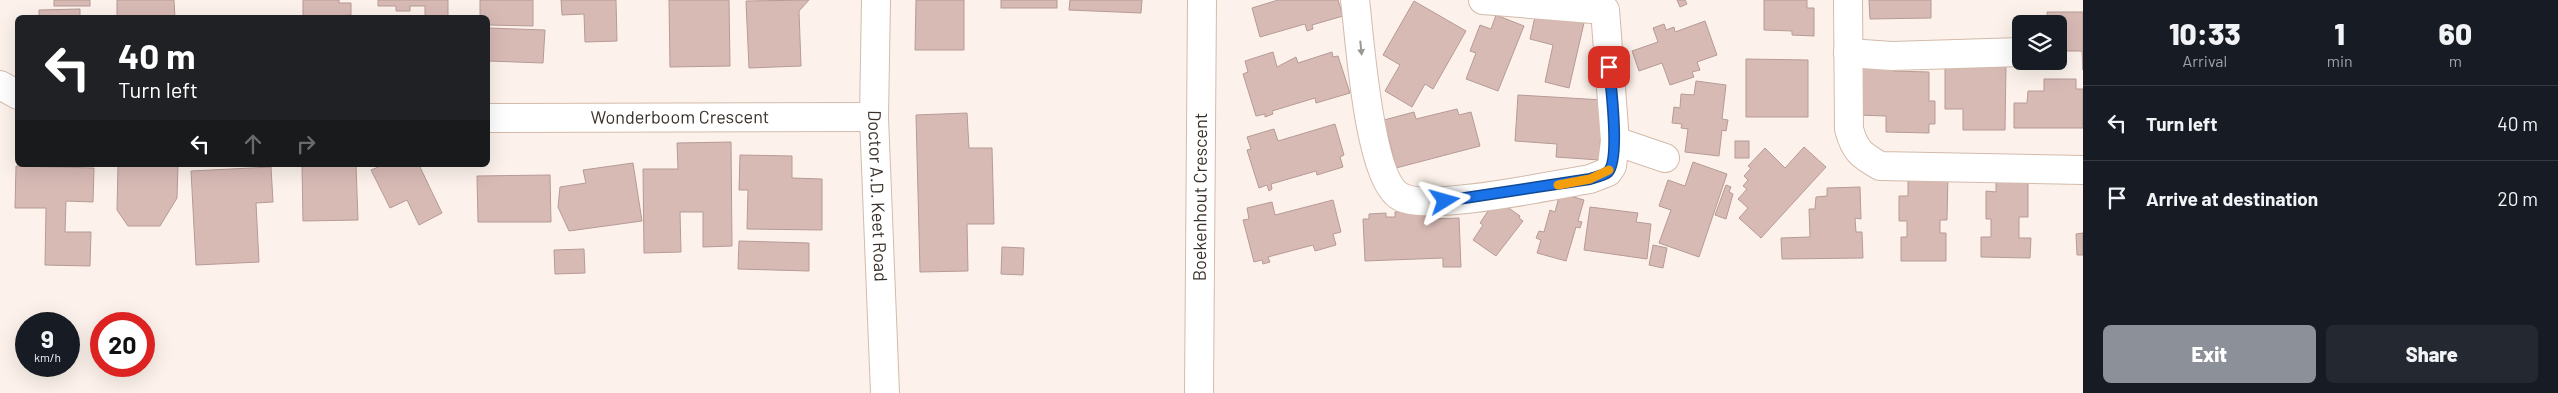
<!DOCTYPE html>
<style>
:root{--surface:#171b24;--page:#242831;--text:#f1f3f6;--muted:#9ea1a6;--line:#363941;--accent:#8c9099}
body{margin:0;font-family:Barlow,sans-serif;background:var(--page);color:var(--text);height:100vh;display:flex;flex-direction:column;font-size:19px;white-space:nowrap}
*{box-sizing:border-box;margin:0}
p{font-size:16px;color:var(--muted)}
.icon{flex:none;width:28px;height:28px;fill:none;stroke:currentColor;stroke-width:2;stroke-linecap:round;stroke-linejoin:round}
.map{position:relative;flex:1;overflow:hidden}
.sheet{display:flex;flex-direction:column;background:var(--surface);width:475px}
.sheet>*{flex:none}
.top-card{position:absolute;left:15px;top:15px;width:475px;height:152px;border-radius:8px;box-shadow:0 5px 20px #0002;background:#202124;color:#fff;overflow:hidden}
.fabs{position:absolute;left:2012px;top:15px;display:grid;gap:10px}
.fabs a{display:grid;place-items:center;width:55px;height:55px;border-radius:8px;background:var(--surface);box-shadow:0 5px 20px #0002;font-size:25px}
.speed{position:absolute;left:15px;top:312px;display:flex;gap:10px;font-size:25px;font-weight:700;text-align:center}
.speed>*{display:grid;place-content:center;width:65px;height:65px;border-radius:50%;background:var(--surface);box-shadow:0 5px 20px #0002;line-height:1}
.speed small{font-size:12px;font-weight:400}
.speed .limit{border:8px solid #d22;background:#fff;color:#111}
.pin{position:absolute;display:grid;place-items:center;width:42px;height:42px;color:#fff;margin:-21px;border-radius:10px;box-shadow:0 2px 8px #0006}
.me{position:absolute;width:55px;margin:-28px;rotate:82deg;stroke-linejoin:round;filter:drop-shadow(0 0 4px #0008)}
.turn{display:flex;align-items:center;gap:18px;height:105px;padding:0 20px;font-size:22px}
.turn .icon{width:65px;height:65px;stroke-width:2.5}
.turn b{display:block;font-size:35px;line-height:42px}
.lanes{display:flex;align-items:center;height:48px;padding:0 20px;background:#0003;justify-content:center;gap:25px;direction:ltr}
.lanes .off{opacity:.35}
.eta{display:flex;justify-content:space-evenly;align-items:center;height:85px;text-align:center}
.eta b{font-size:30px;font-weight:800;line-height:35px}
.action{display:flex;gap:10px;margin-top:auto;padding:10px 20px}
.action a{flex:1;height:58px;border-radius:8px;background:var(--accent);color:#fff;font-size:20px;font-weight:800;line-height:58px;text-align:center}
.action a+a{background:var(--page);color:var(--text)}
ul{padding:0;list-style:none}
li{display:flex;align-items:center;gap:15px;height:75px;padding:0 20px;border-top:1px solid var(--line)}
li div{flex:1}
li b{display:block;font-size:19px}
li em{font-style:normal}
main{display:flex;flex:1;min-height:0}
.map>svg:first-child{display:block}
</style>
<main>
<div class="map">
<svg width="2083" height="393" viewBox="0 0 2083 393">
<rect width="100%" height="100%" fill="#fcf2eb"/>
<g fill="#d8bab5" stroke="#b79a96">
<rect x="54" y="0" width="36" height="6"/>
<polygon points="117,0 174,0 175,18 117,18"/>
<polygon points="303,0 339,0 339,3 351,3 351,15 303,18"/>
<polygon points="378,0 448,0 448,18 425,18 425,6 410,6 410,11 396,11 396,6 378,6"/>
<polygon points="480,0 533,0 533,26 488,25 488,18 480,18"/>
<polygon points="561,0 616,0 617,41 585,42 584,14 562,15"/>
<polygon points="669,0 729,0 730,66 670,67"/>
<polygon points="809,0 799,11 801,66 749,68 746,1"/>
<polygon points="916,0 964,0 964,50 915,50"/>
<rect x="1001" y="0" width="56" height="8"/>
<polygon points="1070,0 1142,0 1141,13 1069,10"/>
<polygon points="1278,0 1338,0 1343,16 1312,25 1313,29 1307,31 1305,24 1260,37 1252,8"/>
<polygon points="1677,0 1685,0 1687,4 1680,7"/>
<polygon points="1764,0 1807,0 1807,8 1814,8 1814,36 1792,35 1792,31 1764,30"/>
<polygon points="1869,0 1931,0 1931,18 1870,19"/>
<polygon points="1414,1 1466,31 1433,89 1425,84 1412,107 1385,91 1400,65 1383,55"/>
<polygon points="80,9 80,18 39,18 39,10"/>
<polygon points="1536,12 1584,23 1569,88 1545,82 1553,45 1530,39"/>
<polygon points="2047,12 2083,12 2083,70 2082,51 2059,51 2059,24 2048,24"/>
<polygon points="1496,15 1524,26 1498,91 1466,79 1476,53 1470,51 1480,25 1491,29"/>
<polygon points="1705,21 1717,55 1697,62 1700,70 1692,72 1694,77 1670,85 1662,63 1639,71 1632,51 1658,42 1653,28 1664,24 1666,30 1674,27 1675,32"/>
<polygon points="488,28 545,30 543,63 488,61"/>
<polygon points="1273,52 1277,67 1296,57 1298,63 1332,52 1333,57 1338,56 1350,93 1316,103 1315,98 1272,111 1273,114 1265,117 1265,114 1256,116 1243,74 1248,72 1245,61"/>
<polygon points="1893,58 1893,71 1929,72 1929,101 1935,101 1935,124 1929,124 1929,133 1886,132 1886,116 1857,115 1857,67"/>
<polygon points="1746,59 1808,60 1808,117 1746,117"/>
<polygon points="1945,60 2006,65 2005,130 1963,130 1963,109 1945,109"/>
<polygon points="2044,79 2076,79 2076,89 2083,89 2083,128 2014,128 2014,103 2027,103 2028,91 2044,91"/>
<polygon points="1696,81 1726,85 1722,119 1728,120 1726,131 1722,130 1719,156 1685,152 1688,129 1681,128 1682,124 1672,123 1674,107 1680,108 1681,94 1694,95"/>
<polygon points="1518,95 1603,100 1599,160 1556,157 1557,144 1515,141"/>
<polygon points="1457,109 1459,115 1471,112 1480,146 1396,168 1384,120 1414,112 1416,119"/>
<polygon points="967,113 969,148 992,148 994,224 967,224 968,271 920,272 916,115"/>
<polygon points="1335,124 1344,155 1340,157 1343,167 1317,175 1316,171 1271,184 1272,189 1269,191 1267,185 1259,188 1247,150 1251,149 1247,137 1274,129 1278,141"/>
<rect x="1735" y="141" width="14" height="17"/>
<polygon points="731,142 732,246 703,247 703,212 680,212 681,252 644,253 643,169 678,169 677,143"/>
<polygon points="1804,147 1826,167 1761,238 1739,218 1748,208 1738,199 1747,189 1743,186 1748,180 1744,176 1751,168 1748,166 1765,148 1785,168"/>
<polygon points="740,155 792,156 792,178 822,179 822,230 747,229 748,190 739,190"/>
<polygon points="1693,162 1727,174 1699,257 1659,243 1671,210 1659,206 1668,180 1685,186"/>
<polygon points="633,163 642,221 569,231 558,207 560,187 586,183 583,170"/>
<polygon points="118,165 178,165 177,198 160,226 128,226 117,210"/>
<polygon points="356,165 358,220 303,221 302,166"/>
<polygon points="383,165 419,165 442,213 419,225 407,200 390,208 371,170"/>
<polygon points="16,166 94,168 93,202 66,201 65,232 91,232 90,266 45,265 46,208 15,208"/>
<polygon points="271,167 273,202 256,203 259,262 196,265 191,171"/>
<polygon points="550,175 551,222 478,222 477,176"/>
<polygon points="1908,175 1948,175 1947,220 1940,220 1940,233 1946,233 1946,261 1901,261 1901,237 1907,237 1907,221 1899,221 1899,196 1908,196"/>
<polygon points="1996,181 2028,182 2028,217 2019,217 2019,238 2031,238 2030,258 1981,257 1981,237 1991,237 1991,219 1986,219 1986,191 1996,192"/>
<polygon points="1726,185 1731,187 1729,192 1733,194 1726,219 1715,215"/>
<polygon points="1860,187 1861,219 1855,218 1856,232 1862,232 1863,258 1782,259 1781,238 1810,237 1809,209 1815,209 1816,197 1827,196 1827,188"/>
<polygon points="1560,193 1584,200 1578,221 1582,222 1580,228 1576,227 1566,261 1537,253 1541,240 1536,238 1539,231 1544,232 1550,210 1555,212"/>
<polygon points="1496,199 1520,216 1519,218 1523,221 1496,256 1473,240 1483,225 1480,223"/>
<polygon points="1333,200 1341,232 1333,234 1336,245 1315,251 1313,245 1268,257 1270,262 1263,264 1262,260 1254,262 1243,220 1249,219 1247,208 1272,202 1275,215"/>
<polygon points="1590,207 1638,213 1636,222 1651,224 1647,259 1584,250"/>
<polygon points="1429,210 1430,219 1459,218 1461,267 1443,267 1443,258 1365,261 1363,219 1369,219 1369,214 1386,213 1386,217 1395,217 1395,212"/>
<polygon points="2083,233 2083,255 2077,255 2076,234"/>
<polygon points="739,241 809,243 809,271 738,269"/>
<polygon points="1653,245 1667,248 1663,268 1649,265"/>
<polygon points="1002,247 1024,248 1023,275 1001,274"/>
<polygon points="584,249 585,273 555,274 554,250"/>
</g>
<g fill="none" stroke-linecap="round" stroke-linejoin="round">
<g stroke="#d3bbab" stroke-width="30">
<g id="minor">
<path id="s1" d="M876,0L874,117L885,393"/>
<path d="M1355,0C1360,38 1368,180 1401,197C1429,212 1553,185 1590,179L1608,172L1612,166L1615,141L1605,10L1483,0"/>
<path d="M1848,0L1849,129C1855,151 1861,155 1880,166L2083,170"/>
<polyline points="1848,53 1892,56 2021,52"/>
<polyline points="0,85 18,95"/>
<path id="s2" d="M488,118L874,117"/>
<polyline points="1615,141 1665,158"/>
<path id="s3" d="M1199,393L1202,0"/>
</g>
</g>
<use href="#minor" stroke="#fff" stroke-width="28"/>
</g>
<defs><path id="oneway-solid" d="M-6-.8H1V-3.2L6.5 0L1 3.2V.8H-6Z" transform="scale(1.25)"/></defs>
<use fill="#9c9894" href="#oneway-solid" transform="translate(1361 48) rotate(84)"/>
<g fill="none" stroke-linecap="round" stroke-linejoin="round">
<g stroke="#114b97" stroke-width="12">
<path id="route" d="M1445,201L1590,179C1595,177 1603,176 1608,172C1620,160 1611,86 1609,67"/>
</g>
<use href="#route" stroke="#1a73e8" stroke-width="9"/>
<polyline stroke="#f59e0b" stroke-width="9" points="1558,185 1590,179 1609,170"/>
</g>
<g text-anchor="middle" stroke-width="4" stroke-linejoin="round" paint-order="stroke">
<g font-size="18" fill="#393029" stroke="#fcf2eb">
<text dy="6" stroke="none"><textPath href="#s2" startOffset="192">Wonderboom Crescent</textPath></text>
<text dy="6" stroke="none"><textPath href="#s3" startOffset="196">Boekenhout Crescent</textPath></text>
<text dy="6" stroke="none"><textPath href="#s1" startOffset="196">Doctor A.D. Keet Road</textPath></text>
</g>
</g>
</svg>
<div class="fabs">
<a><svg class="icon" aria-label="layers" viewBox="0 0 24 24"><path d="M12 4l9 5-9 5-9-5zM3 14l9 5 9-5"/></svg></a>
</div>
<div class="speed"><div>9<small>km/h</small></div><div class="limit">20</div></div>
<div class="pin" style="left:1609px;top:67px;background:#d93025"><svg class="icon" aria-label="arrive" viewBox="0 0 24 24"><path d="M6 21V4h12l-3 4 3 4H6"/></svg></div>
<svg class="me" style="left:1445px;top:201px" viewBox="-20 -20 40 40"><path d="M0-17L14 15 0 8-14 15z" fill="#1a73e8" stroke="#fff" stroke-width="4"/></svg>
<div class="top-card">
<div class="turn"><svg class="icon" aria-label="left" viewBox="0 0 24 24"><path d="M17 20v-9H6M10 6l-5 5 5 5"/></svg><div><b>40 m</b>Turn left</div></div>
<div class="lanes"><svg class="icon" aria-label="left" viewBox="0 0 24 24"><path d="M17 20v-9H6M10 6l-5 5 5 5"/></svg><svg class="icon off" aria-label="ahead" viewBox="0 0 24 24"><path d="M12 20V5M6 11l6-6 6 6"/></svg><svg class="icon off" aria-label="right" viewBox="0 0 24 24"><path d="M7 20v-9h11M14 6l5 5-5 5"/></svg></div>
</div>
</div>
<section class="sheet">
<div class="eta">
<div><b>10:33</b><p>Arrival</p></div>
<div><b>1</b><p>min</p></div>
<div><b>60</b><p>m</p></div>
</div>
<ul>
<li><svg class="icon" aria-label="left" viewBox="0 0 24 24"><path d="M17 20v-9H6M10 6l-5 5 5 5"/></svg><div><b>Turn left</b></div><em>40 m</em></li>
<li><svg class="icon" aria-label="arrive" viewBox="0 0 24 24"><path d="M6 21V4h12l-3 4 3 4H6"/></svg><div><b>Arrive at destination</b></div><em>20 m</em></li>
</ul>
<div class="action"><a>Exit</a><a>Share</a></div>
</section>
</main>
